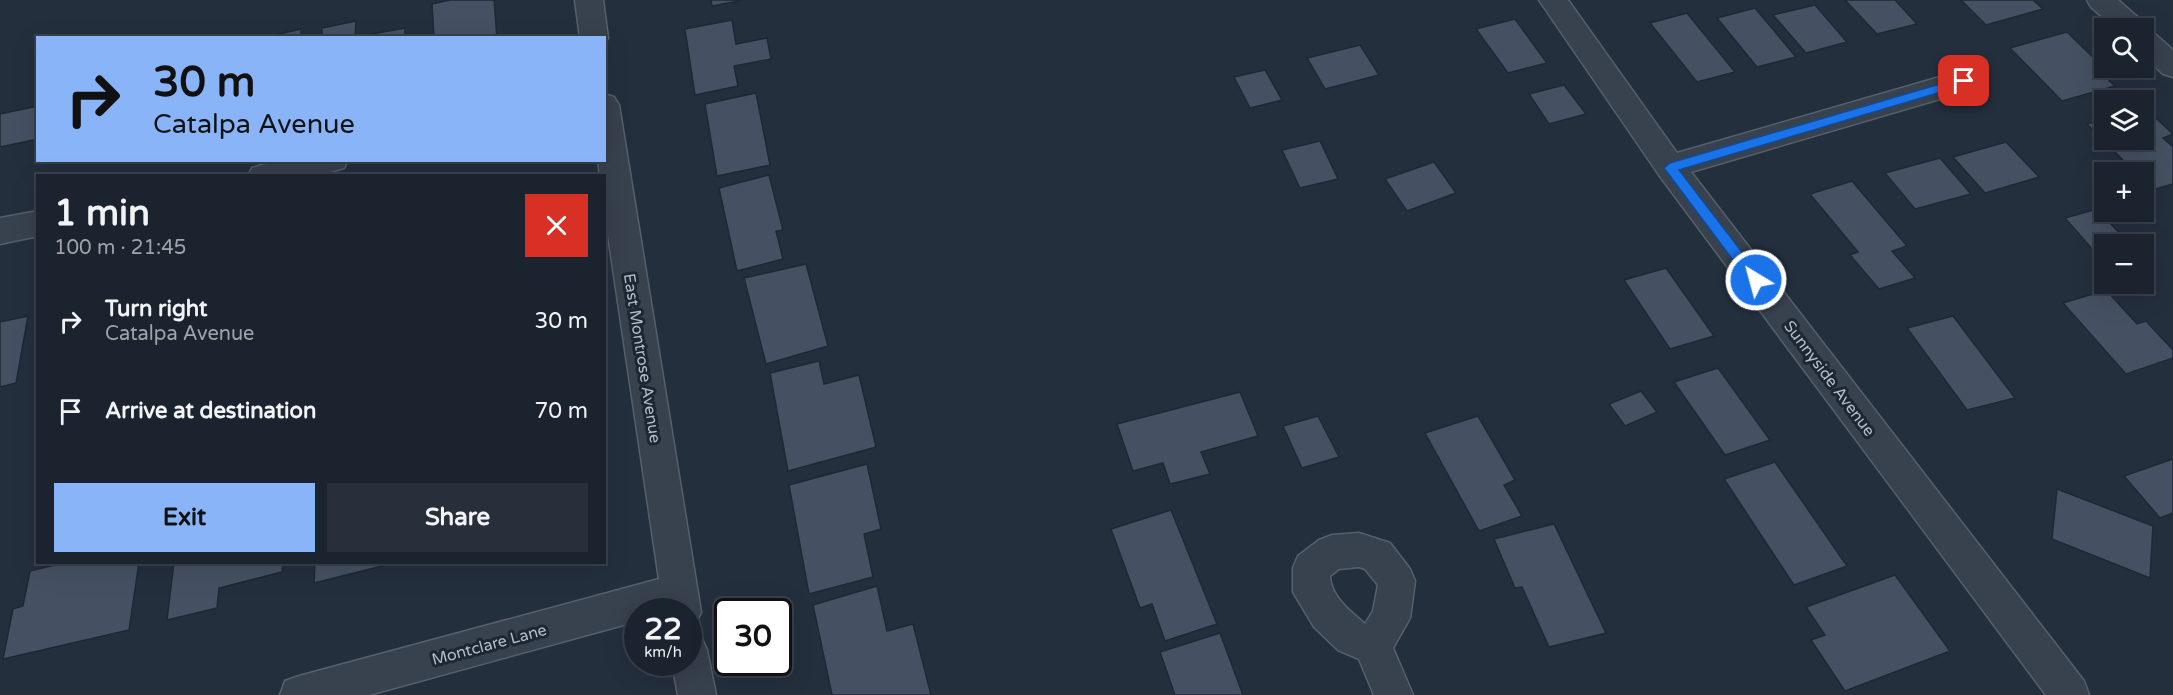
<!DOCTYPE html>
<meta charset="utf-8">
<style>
:root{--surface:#1b232e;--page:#282f3a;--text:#f1f3f6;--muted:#a0a4aa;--line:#39404a;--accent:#8ab4f8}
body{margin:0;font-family:"Varela Round",sans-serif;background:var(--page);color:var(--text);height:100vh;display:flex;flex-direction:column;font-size:22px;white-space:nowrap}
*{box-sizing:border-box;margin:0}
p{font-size:20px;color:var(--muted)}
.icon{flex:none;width:33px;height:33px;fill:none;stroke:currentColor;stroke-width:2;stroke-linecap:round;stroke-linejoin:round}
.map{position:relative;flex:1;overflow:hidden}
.drawer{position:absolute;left:36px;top:174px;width:570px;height:390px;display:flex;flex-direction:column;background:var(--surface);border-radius:0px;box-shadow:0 6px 24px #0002,0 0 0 2px var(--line)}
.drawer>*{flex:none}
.hud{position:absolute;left:36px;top:36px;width:570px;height:126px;border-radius:0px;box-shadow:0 6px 24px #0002,0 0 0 2px var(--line);background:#8ab4f8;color:#111;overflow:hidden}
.tools{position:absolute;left:2094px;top:18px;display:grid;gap:12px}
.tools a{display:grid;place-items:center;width:60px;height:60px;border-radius:0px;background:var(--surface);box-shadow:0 6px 24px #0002,0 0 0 2px var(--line);font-size:30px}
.speed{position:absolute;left:624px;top:598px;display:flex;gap:12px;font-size:30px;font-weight:700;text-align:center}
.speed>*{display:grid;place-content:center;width:78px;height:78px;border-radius:50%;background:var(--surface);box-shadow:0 6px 24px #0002,0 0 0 2px var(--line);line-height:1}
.speed small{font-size:15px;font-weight:400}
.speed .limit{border:3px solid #111;border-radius:9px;background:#fff;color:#111}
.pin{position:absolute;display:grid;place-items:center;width:51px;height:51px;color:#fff;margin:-26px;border-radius:12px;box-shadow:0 3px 9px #0006}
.me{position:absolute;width:66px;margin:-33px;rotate:323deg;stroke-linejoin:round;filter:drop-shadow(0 0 4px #0008)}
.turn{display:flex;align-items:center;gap:21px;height:126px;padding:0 18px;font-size:27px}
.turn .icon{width:78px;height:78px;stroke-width:2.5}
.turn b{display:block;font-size:42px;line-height:51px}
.round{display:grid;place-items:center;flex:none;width:63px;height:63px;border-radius:0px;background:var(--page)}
.overview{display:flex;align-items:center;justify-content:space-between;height:102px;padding:0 18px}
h1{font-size:36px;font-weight:700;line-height:45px}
.primary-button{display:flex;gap:12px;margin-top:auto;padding:12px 18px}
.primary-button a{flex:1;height:69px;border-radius:0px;background:var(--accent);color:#111;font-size:24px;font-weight:700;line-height:69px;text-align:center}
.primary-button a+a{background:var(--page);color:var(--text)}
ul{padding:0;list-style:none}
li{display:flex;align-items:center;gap:18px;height:90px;padding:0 18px}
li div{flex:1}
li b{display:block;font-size:22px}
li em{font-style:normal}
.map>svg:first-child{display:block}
</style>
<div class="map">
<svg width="2173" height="695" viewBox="0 0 2173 695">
<rect width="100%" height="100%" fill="#242f3e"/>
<g fill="#455162" stroke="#1f2835" stroke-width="1.5">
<polygon points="450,0 494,0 497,38 434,38 432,4"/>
<polygon points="711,0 744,0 712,6"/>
<polygon points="1845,0 1895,0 1917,24 1877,34"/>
<polygon points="1961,0 2033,0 2043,9 1986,25"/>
<polygon points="1815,5 1847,42 1806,53 1773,15"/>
<polygon points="1755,8 1796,57 1757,67 1717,18"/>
<polygon points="1687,13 1735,72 1697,82 1650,23"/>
<polygon points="1515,19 1547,63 1508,73 1476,29"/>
<polygon points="732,20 736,44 767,38 771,59 734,66 738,86 695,95 685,29"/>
<polygon points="356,21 355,37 405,28 405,38 322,38 322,28"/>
<polygon points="301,29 301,38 262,38"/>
<polygon points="2067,32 2102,66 2096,68 2115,86 2062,101 2010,48"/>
<polygon points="1360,45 1379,75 1325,89 1307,58"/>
<polygon points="1265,70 1282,100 1250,108 1234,77"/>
<polygon points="1564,85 1586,114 1549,124 1529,94"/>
<polygon points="756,93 770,165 717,176 705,104"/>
<polygon points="38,106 38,139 0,147 0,114"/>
<polygon points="2144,107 2173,134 2163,138 2173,147 2173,184 2152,190 2144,181 2144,172 2135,172 2087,124 2104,119 2104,140 2144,140"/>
<polygon points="1320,141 1338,179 1300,188 1282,150"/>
<polygon points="2006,142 2039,177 1985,193 1953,157"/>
<polygon points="1940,158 1971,194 1915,209 1885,173"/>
<polygon points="1434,162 1456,193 1407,211 1385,179"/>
<polygon points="769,175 783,230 776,231 783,259 737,271 719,188"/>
<polygon points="1852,181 1907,246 1892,251 1915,278 1879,289 1850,255 1858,252 1810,194"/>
<polygon points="2097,209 2125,239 2092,249 2065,218"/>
<polygon points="806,264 828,346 766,364 744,278"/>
<polygon points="1666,268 1714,336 1670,349 1624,280"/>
<polygon points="2106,290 2137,324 2146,321 2173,350 2173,358 2126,374 2063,303"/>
<polygon points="28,316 16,383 0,387 0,322"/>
<polygon points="1953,316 2015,398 1967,410 1907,328"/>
<polygon points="819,361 824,384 859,375 876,447 788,471 770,373"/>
<polygon points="1718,368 1770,440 1725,455 1674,382"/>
<polygon points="1641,391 1657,412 1625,426 1609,404"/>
<polygon points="1240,392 1258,436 1201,452 1210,474 1170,484 1163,463 1133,471 1117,424"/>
<polygon points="1318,416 1339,457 1302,468 1283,426"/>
<polygon points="1478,416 1515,480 1504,485 1522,516 1479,531 1425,433"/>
<polygon points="2173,459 2173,513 2160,518 2124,476"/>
<polygon points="1775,462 1847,566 1794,585 1724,479"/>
<polygon points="867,464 881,529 864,534 873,577 809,594 789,485"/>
<polygon points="2057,489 2153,526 2150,578 2052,539"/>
<polygon points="1171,510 1217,624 1165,641 1152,604 1140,608 1111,529"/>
<polygon points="1554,524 1606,633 1549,647 1522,587 1515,588 1494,539"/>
<polygon points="67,562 139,562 129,630 3,659 13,609 23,606 30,571"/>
<polygon points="174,562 283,562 282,572 219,588 217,608 167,620"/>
<polygon points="315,562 398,562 314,583"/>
<polygon points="1895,575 1950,651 1845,691 1811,640 1825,635 1806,607"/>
<polygon points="877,586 887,631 913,624 931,695 832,695 813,605"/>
<polygon points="1220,633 1243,695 1175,695 1160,652"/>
</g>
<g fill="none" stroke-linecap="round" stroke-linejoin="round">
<g stroke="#565f6c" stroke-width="3">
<g id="minor">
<polygon points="575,0 603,0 608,38 604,44 604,38 580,38"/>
<polygon points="1539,0 1568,0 1677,153 1964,70 1974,73 1978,81 1974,89 1691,172 2084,681 2089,695 2046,695 1659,175"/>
<polygon points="2087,0 2118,0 2142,21 2145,30 2154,33 2173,50 2173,77 2163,74 2144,56 2144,28 2115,28 2091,7"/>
<polygon points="604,94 614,97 619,105 701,612 695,625 688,628 688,612 638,612 638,621 369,695 280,695 285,681 299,676 659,579 604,208 604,176 600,176 598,160 604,160"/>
<polygon points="279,160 348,160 344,168 316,176 248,176 252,168"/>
<polygon points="38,211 38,236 0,244 0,218"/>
<path d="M1359,533L1390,543L1410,569L1415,581L1410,618L1393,648L1413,695H1374L1359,659L1338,650L1314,627L1293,592V568L1298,556L1319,540L1332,535ZM1359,567L1365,569L1378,585L1373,611L1365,624C1350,611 1331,597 1330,576L1339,569Z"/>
<polygon points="688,631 701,637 707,650 716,695 678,695 672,663 688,663"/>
</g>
</g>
<use href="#minor" fill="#38414e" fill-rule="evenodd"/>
</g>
<polygon fill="#1a73e8" stroke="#114b97" stroke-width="1.5" points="1964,77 1968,78 1968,84 1679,170 1761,277 1762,280 1761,284 1751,284 1664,168 1670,163"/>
<g text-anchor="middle" stroke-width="6" stroke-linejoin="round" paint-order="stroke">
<g font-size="16" fill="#b4bcc9" stroke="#1d2633">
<text transform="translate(643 358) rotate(81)" y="6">East Montrose Avenue</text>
<text transform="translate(1830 378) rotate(53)" y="6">Sunnyside Avenue</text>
<text transform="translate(489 644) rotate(-15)" y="6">Montclare Lane</text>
</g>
</g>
</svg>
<div class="tools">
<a><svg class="icon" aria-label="search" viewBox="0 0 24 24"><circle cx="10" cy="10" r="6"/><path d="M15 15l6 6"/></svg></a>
<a><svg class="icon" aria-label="layers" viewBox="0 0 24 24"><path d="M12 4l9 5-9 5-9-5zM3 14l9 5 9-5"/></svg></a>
<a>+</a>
<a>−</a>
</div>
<div class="speed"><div>22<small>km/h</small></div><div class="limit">30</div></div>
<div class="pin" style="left:1964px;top:81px;background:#d93025"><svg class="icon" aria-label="arrive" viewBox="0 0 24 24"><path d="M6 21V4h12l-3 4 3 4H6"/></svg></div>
<svg class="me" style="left:1756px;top:280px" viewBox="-20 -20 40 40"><circle r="17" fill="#1a73e8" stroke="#fff" stroke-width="3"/><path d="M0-11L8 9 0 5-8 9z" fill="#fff"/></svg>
<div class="hud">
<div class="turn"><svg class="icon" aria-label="right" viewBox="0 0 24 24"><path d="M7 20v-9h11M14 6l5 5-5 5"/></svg><div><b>30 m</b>Catalpa Avenue</div></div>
</div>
<section class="drawer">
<div class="overview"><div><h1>1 min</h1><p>100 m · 21:45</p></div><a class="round" style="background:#d93025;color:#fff"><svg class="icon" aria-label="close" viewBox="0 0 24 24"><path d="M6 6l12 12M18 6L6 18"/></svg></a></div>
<ul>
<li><svg class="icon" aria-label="right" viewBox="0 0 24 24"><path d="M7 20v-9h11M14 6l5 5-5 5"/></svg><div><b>Turn right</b><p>Catalpa Avenue</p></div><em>30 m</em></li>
<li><svg class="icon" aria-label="arrive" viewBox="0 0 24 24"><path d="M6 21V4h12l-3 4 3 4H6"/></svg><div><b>Arrive at destination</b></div><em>70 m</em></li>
</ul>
<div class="primary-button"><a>Exit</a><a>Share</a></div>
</section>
</div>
